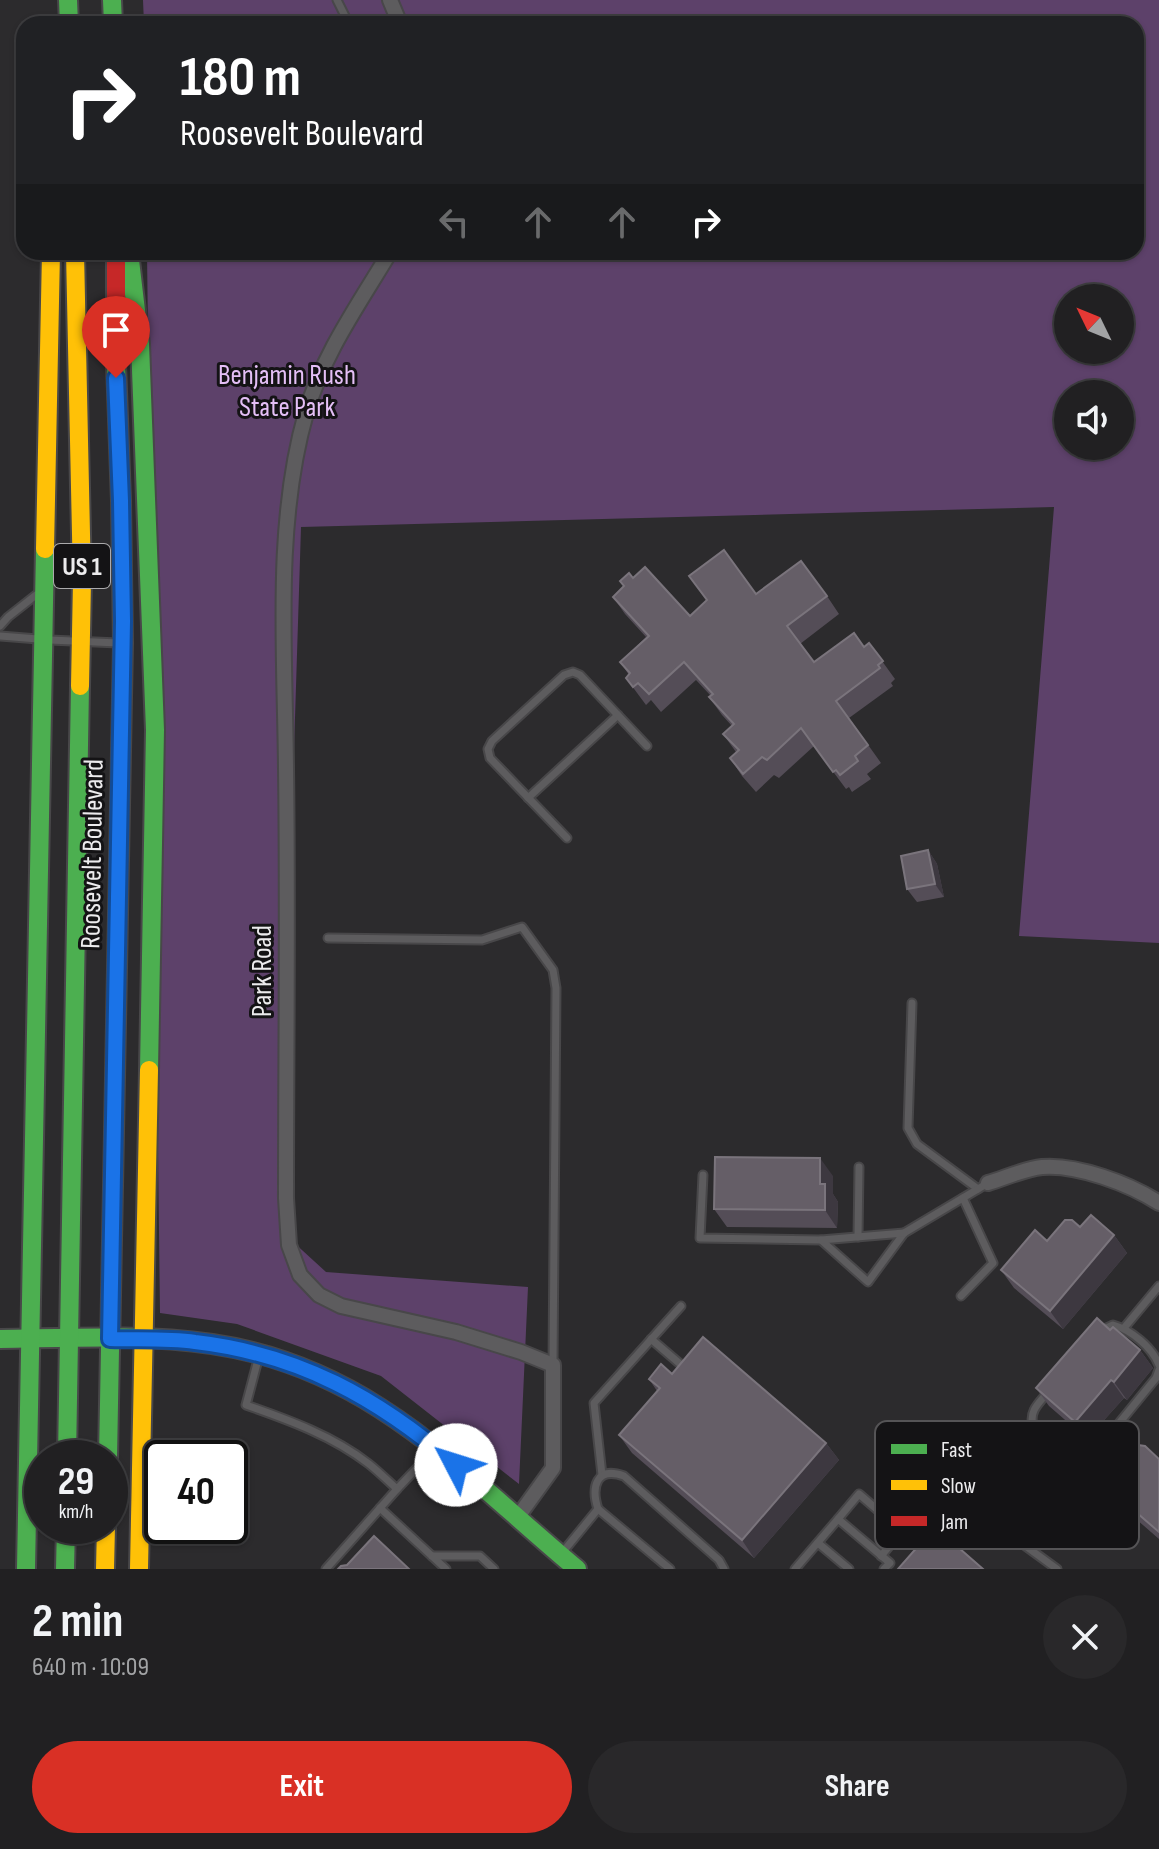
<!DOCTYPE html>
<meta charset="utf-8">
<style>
:root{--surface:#212022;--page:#29282a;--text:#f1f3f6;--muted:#a2a3a5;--line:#3e3e40;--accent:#d93025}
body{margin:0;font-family:"Sofia Sans Condensed",sans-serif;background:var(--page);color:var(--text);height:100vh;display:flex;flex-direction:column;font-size:30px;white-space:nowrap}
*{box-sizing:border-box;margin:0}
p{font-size:26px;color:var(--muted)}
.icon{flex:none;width:44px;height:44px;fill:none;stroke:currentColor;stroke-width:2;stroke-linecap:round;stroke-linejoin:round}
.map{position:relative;height:1569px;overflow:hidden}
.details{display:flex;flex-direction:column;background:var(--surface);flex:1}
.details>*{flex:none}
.top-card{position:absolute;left:16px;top:16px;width:1128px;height:244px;border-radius:24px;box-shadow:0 2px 6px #0004,0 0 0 2px var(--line);background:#202124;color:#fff;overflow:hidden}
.needle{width:52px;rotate:313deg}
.controls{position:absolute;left:1054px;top:284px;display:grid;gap:16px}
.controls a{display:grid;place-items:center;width:80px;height:80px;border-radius:50%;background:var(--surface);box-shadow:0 2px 6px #0004,0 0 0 2px var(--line);font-size:40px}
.speed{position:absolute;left:24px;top:1440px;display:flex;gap:16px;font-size:40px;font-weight:700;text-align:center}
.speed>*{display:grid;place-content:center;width:104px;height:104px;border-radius:50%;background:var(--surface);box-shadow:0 2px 6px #0004,0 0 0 2px var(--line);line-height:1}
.speed small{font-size:20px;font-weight:400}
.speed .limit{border:4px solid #111;border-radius:12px;background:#fff;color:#111}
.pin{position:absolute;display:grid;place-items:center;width:68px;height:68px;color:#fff;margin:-82px -34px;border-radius:50% 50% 50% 0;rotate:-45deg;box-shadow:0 0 8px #0007}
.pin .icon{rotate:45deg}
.me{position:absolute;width:88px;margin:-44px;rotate:310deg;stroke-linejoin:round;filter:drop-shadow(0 0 6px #0008)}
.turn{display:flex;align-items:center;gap:28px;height:168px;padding:0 32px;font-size:36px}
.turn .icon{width:104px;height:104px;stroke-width:2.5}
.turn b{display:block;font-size:56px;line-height:68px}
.lanes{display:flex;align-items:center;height:76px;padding:0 32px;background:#0003;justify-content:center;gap:40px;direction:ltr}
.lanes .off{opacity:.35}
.round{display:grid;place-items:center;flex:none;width:84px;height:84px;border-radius:42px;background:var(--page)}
.summary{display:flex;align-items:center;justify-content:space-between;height:136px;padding:0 32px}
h1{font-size:48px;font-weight:700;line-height:60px}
.action{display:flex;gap:16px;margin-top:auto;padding:16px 32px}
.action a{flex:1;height:92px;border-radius:48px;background:var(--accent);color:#fff;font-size:32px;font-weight:700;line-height:92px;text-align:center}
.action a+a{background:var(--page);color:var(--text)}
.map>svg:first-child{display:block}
</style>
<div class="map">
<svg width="1159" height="1569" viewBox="0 0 1159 1569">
<rect width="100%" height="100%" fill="#2c2b2d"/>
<path fill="#5d416a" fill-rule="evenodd" d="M143,0H1159V943L1019,936L1054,507L301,527L279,1229L326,1272L528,1287L519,1484L381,1376L237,1324L160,1313L147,252H1136V24H144ZM1068,298H1120V350H1068ZM1068,394H1120V446H1068Z"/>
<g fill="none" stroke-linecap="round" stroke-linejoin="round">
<g stroke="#484749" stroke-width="11">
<g id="lane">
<polyline points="337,0 349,24"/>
<polyline points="0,626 8,617 36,595"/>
<polyline points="0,636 38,639"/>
<polyline points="50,640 118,643"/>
<polyline points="528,798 618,715"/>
<polyline points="567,838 490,758 488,749 492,741 564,675 573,672 580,675 647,746"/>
<polyline points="328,938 482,940 522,927 553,970 556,988 553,1365"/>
<polyline points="912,1003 908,1128 917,1144 978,1189"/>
<polyline points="703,1175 700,1238 821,1240 868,1282 904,1233 988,1183"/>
<polyline points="858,1237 859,1167"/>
<polyline points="821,1240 904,1233"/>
<polyline points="961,1296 993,1263 963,1198"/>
<polyline points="1124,1328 1159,1286"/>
<path d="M1100,1331L1113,1325C1131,1330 1152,1347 1159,1365"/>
<polyline points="651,1339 679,1363"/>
<path d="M259,1356L246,1405C289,1420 333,1436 369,1464C379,1472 388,1481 397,1489L434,1450"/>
<path d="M1048,1392C1039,1403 1029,1411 1033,1425L1075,1462L1084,1463L1093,1455L1156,1378L1159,1370"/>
<polyline points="602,1475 594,1403 681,1306"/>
<polyline points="380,1508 446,1569"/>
<polyline points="838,1519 859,1494 902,1531 881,1556"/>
<polyline points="902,1531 957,1529 999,1530 1020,1542 1057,1569"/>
<polyline points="818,1543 849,1569"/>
<polyline points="562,1553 598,1509"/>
<polyline points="432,1556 480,1556 494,1569"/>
<polyline points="326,1569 397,1489"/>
<path d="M670,1569L598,1509C591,1487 596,1466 624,1476L719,1560L724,1569"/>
<polyline points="795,1569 838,1519 890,1563 884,1569"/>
</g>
</g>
<g stroke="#484749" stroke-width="18">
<g id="street">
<polyline points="390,0 400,24"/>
<path d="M390,252C359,304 323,354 306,413C274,525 285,652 286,768C288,911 286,1055 286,1198L289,1245L300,1275L319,1295L341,1306L456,1332L521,1352L553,1365V1468L517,1518"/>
<path d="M988,1183C1005,1178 1024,1169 1042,1167C1077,1164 1130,1184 1159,1203"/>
</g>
</g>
<g stroke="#484749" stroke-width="22">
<g id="fast">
<polyline points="68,0 69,24"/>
<polyline points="112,0 113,24"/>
<polyline points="129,252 140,344 155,730 149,1070"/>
<path d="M0,1339C70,1338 142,1334 212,1344C370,1367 461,1472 577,1569"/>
<polyline points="67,1458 80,686"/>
<polyline points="108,1458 123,643 121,501 116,364"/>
<polyline points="26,1569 45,549"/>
<polyline points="65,1569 66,1526"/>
</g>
</g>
<g stroke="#484749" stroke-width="22">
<g id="slow">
<polyline points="75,252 82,581 80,686"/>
<polyline points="45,549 51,252"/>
<polyline points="105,1569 106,1526"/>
<polyline points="139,1569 149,1070"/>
</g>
</g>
<g stroke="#484749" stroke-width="22">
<polyline id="jam" points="116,364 116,252"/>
</g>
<use href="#lane" stroke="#5d5c5e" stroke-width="7"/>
<use href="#street" stroke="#5d5c5e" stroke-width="14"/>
<use href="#fast" stroke="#4caf50" stroke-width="18"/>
<use href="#slow" stroke="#ffc107" stroke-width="18"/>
<use href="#jam" stroke="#c62828" stroke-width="18"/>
</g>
<g fill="#544d57">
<polygon points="689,576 756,594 827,596 839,614 800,644 814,662 864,647 869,643 895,679 891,683 893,686 849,718 881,763 867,774 871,779 852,792 849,787 846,789 814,746 779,778 774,775 756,792 742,776 730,758 736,752 723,734 732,726 722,715 709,697 711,696 696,680 661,712 651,700 646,705 626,678 629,675 620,662 646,637 625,614 613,597 624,586 620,581 633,578 690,616 707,601"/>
<polygon points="928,850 937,864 944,897 917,902 907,889"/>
<polygon points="833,1176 833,1194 838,1202 837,1228 727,1227 714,1209"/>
<polygon points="1080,1227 1114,1235 1127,1253 1063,1329 1014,1288 1001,1270 1047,1241"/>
<polygon points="1110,1330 1140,1350 1153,1368 1127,1400 1124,1398 1087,1439 1049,1406 1036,1388"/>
<polygon points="672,1374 826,1443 839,1460 754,1558 632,1453 619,1435 657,1391 649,1379"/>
<polygon points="1159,1459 1159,1539 1105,1492 1092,1474 1116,1470"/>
</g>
<g fill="#3d3840">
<polygon points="928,850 937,864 944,897 935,884"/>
<polygon points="820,1158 833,1176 833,1194 838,1202 837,1228 825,1210 820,1184"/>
<polygon points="1114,1235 1127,1253 1063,1329 1050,1311"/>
<polygon points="1140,1350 1153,1368 1127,1400 1114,1382"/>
<polygon points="1111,1380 1124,1398 1087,1439 1075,1422"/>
<polygon points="826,1443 839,1460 754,1558 742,1540"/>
</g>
<g fill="#655e67" stroke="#7a747c" stroke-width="2">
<polygon points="724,550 756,594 801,561 827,596 787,626 814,662 854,633 864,647 869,643 883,661 878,665 880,668 836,701 868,745 855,756 858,761 840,775 836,770 833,772 801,728 767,760 762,757 743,774 730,758 739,750 723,734 734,724 709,697 713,694 684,662 649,694 638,683 633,687 626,678 630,673 620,662 649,636 613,597 624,586 620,581 629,573 633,578 645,567 690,616 707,600 689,576"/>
<polygon points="928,850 935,884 907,889 901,856"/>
<polygon points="715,1157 820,1158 820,1184 825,1184 825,1210 714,1209"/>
<polygon points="1091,1215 1114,1235 1050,1311 1001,1270 1035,1230 1047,1241 1065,1220 1072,1220 1080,1227"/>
<polygon points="1097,1318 1110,1330 1113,1327 1140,1350 1114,1382 1111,1380 1075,1422 1036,1388"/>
<polygon points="703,1337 826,1443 742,1540 619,1435 660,1388 649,1379 661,1364 672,1374"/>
<polygon points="1138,1445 1145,1446 1159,1459 1159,1532 1092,1474 1105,1460 1116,1470"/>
<polygon points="935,1527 983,1569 898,1569"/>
<polygon points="374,1536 409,1569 338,1569 341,1566 347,1565"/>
</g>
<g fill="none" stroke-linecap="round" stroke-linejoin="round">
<g stroke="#114b97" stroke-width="20">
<path id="route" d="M116,378L121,501L123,621L110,1339C138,1340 167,1338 195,1342C299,1354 378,1398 456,1465"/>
</g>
<use href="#route" stroke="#1a73e8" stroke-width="14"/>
</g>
<g text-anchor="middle" stroke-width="6" stroke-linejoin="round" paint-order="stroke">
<rect fill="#141315" stroke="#abaaac" stroke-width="2" x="54" y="544" width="56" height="44" rx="6"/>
<g font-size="26" font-weight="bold" fill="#ecebed">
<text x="82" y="575">US 1</text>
</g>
<g font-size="28" fill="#e4bff6" stroke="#141315">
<text x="287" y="384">Benjamin Rush<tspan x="287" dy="32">State Park</tspan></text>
</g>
<g font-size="28" fill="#ecebed" stroke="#141315">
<text transform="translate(91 854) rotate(-89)" y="10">Roosevelt Boulevard</text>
<text transform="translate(261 971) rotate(-90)" y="10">Park Road</text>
</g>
</g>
<rect x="875" y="1421" width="264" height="128" rx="12" fill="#141315" stroke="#555456" stroke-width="2"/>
<rect x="891" y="1444" width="36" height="10" fill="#4caf50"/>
<rect x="891" y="1480" width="36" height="10" fill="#ffc107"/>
<rect x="891" y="1516" width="36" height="10" fill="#c62828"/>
<g font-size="22" fill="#ecebed">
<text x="941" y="1457">Fast</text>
<text x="941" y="1493">Slow</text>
<text x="941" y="1529">Jam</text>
</g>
</svg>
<div class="controls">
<a><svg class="needle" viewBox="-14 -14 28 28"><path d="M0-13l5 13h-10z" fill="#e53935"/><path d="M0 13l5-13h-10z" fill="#a2a3a5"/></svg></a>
<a><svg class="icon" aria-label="sound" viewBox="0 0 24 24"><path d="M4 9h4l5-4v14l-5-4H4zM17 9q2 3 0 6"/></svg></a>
</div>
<div class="speed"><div>29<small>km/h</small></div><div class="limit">40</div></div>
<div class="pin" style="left:116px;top:378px;background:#d93025"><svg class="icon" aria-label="arrive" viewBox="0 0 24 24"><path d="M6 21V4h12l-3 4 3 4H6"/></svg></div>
<svg class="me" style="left:456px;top:1465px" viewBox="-20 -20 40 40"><circle r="19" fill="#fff"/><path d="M0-13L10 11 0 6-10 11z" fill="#1a73e8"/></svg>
<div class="top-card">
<div class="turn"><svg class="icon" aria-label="right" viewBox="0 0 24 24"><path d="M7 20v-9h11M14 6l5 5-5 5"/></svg><div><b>180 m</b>Roosevelt Boulevard</div></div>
<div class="lanes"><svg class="icon off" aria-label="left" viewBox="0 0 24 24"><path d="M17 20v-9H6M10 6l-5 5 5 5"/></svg><svg class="icon off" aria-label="ahead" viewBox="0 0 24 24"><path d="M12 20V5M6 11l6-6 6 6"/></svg><svg class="icon off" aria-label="ahead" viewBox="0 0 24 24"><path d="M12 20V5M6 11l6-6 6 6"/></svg><svg class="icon" aria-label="right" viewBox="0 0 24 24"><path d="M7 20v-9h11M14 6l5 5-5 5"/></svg></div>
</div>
</div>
<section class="details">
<div class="summary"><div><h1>2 min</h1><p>640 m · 10:09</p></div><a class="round"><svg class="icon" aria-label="close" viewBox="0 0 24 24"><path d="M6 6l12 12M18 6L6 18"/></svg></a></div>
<div class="action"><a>Exit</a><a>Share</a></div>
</section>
